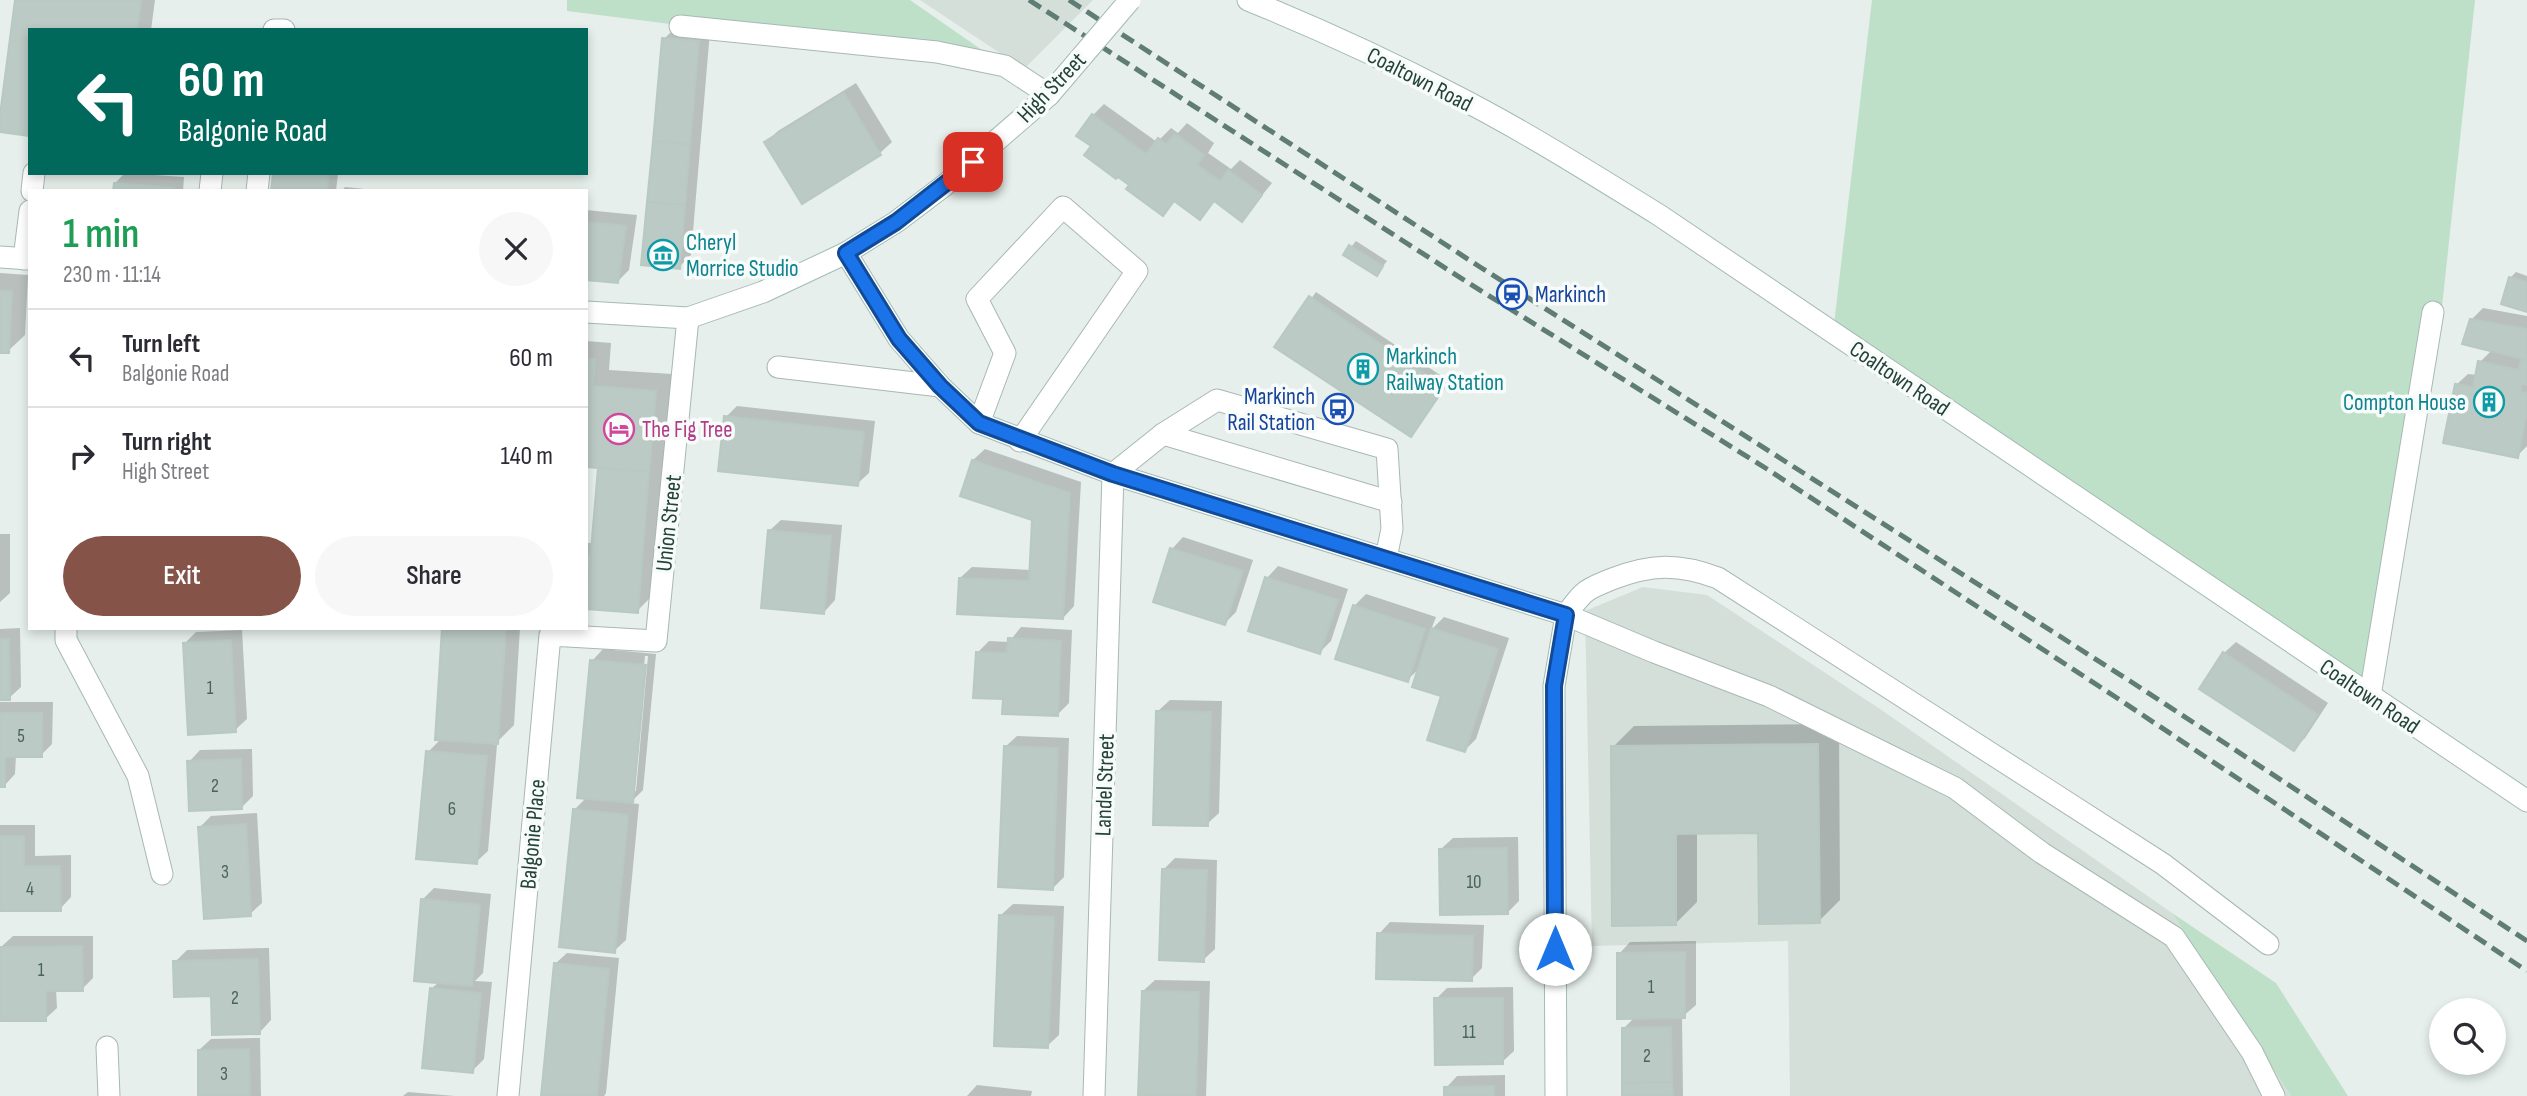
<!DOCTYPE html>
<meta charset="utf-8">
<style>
:root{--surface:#fff;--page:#f7f7f7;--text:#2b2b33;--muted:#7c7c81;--line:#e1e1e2;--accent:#855347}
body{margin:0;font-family:"Sofia Sans Condensed",sans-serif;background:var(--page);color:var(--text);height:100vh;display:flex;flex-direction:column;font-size:26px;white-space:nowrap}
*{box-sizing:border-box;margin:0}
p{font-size:23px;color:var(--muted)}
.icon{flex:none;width:38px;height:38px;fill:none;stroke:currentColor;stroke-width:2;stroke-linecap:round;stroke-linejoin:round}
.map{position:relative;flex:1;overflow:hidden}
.drawer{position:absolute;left:28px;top:189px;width:560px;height:441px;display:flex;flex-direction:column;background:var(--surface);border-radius:0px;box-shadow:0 4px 10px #0003}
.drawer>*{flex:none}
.banner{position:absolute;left:28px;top:28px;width:560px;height:147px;border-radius:0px;box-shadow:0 4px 10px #0003;background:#00695c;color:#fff;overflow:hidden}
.buttons{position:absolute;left:2429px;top:998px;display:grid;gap:14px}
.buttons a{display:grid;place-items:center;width:77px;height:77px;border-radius:50%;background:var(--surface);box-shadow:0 4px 10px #0003;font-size:35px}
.pin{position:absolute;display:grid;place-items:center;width:60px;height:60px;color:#fff;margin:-30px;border-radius:14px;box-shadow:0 4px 10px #0006}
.me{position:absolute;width:77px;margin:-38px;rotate:0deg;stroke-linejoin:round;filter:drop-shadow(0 0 5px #0008)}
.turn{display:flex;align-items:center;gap:24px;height:147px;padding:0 35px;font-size:32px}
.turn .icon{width:91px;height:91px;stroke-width:2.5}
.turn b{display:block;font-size:49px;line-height:60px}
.round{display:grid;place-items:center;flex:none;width:74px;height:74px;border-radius:37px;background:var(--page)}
.overview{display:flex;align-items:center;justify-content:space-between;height:119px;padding:0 35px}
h1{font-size:42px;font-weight:600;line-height:52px;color:#1e9e55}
.action{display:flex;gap:14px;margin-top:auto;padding:14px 35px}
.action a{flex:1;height:80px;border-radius:42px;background:var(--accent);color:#fff;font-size:28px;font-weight:600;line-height:80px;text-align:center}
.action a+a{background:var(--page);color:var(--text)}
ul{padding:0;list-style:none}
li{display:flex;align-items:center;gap:21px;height:98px;padding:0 35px;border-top:2px solid var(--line)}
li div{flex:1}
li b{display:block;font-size:26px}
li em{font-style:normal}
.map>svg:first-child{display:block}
</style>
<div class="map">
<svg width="2527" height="1096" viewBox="0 0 2527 1096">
<rect width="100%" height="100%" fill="#e6efeb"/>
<g fill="#d4dfda">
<polygon points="920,0 1093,0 1024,69"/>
<polygon points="1643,587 1707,595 1883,711 2172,913 2291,1096 1790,1096 1788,941 1592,946 1585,611"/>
</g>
<g fill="#bfe0c8">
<polygon points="567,0 910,0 1005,66 567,11"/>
<polygon points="1872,0 2475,0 2441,316 2370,696 1833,333"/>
<polygon points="2172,913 2276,983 2348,1096 2291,1096"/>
</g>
<g fill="#0003" fill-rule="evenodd">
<polygon points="17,0 155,0 151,30 30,30 0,131"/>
<polygon points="675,28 710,31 691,255 679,267 664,39"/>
<polygon points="856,83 892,142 880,153 803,201 766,142 778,131"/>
<polygon points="1104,104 1157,142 1171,128 1178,133 1187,123 1214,143 1208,153 1231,169 1240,160 1272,183 1242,220 1216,200 1200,217 1176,200 1163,214 1093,146 1093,115"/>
<polygon points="125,173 184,177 183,191 115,191 115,183"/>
<polygon points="274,173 338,173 336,191 273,191"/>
<polygon points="345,187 384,191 342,191"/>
<polygon points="586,210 637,215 629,270 618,281 586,278"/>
<polygon points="1356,241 1387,261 1377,274 1351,247"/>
<polygon points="2516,272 2527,276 2527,310 2510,278"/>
<polygon points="0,273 28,275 25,335 8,351 0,351"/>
<polygon points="1316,292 1449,381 1416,429 1277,347"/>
<polygon points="2483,308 2527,316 2527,446 2517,456 2456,385 2468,374 2477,375 2480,362 2492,350 2471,320"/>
<polygon points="586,341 611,343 609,370 672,374 654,594 637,611 586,607 586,543 593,543 600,466 586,465"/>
<polygon points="737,406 875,421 869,473 857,484 726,417"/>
<polygon points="985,449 1081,482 1074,606 1063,618 960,578 972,567 1031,570 1034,519 973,460"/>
<polygon points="781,520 842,525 835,600 824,612 769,531"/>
<polygon points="0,534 10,534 10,593 0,602"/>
<polygon points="1183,537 1253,560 1236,612 1225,623 1172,549"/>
<polygon points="1278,566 1348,589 1331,641 1320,652 1267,578"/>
<polygon points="1366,594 1436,617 1431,630 1444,617 1509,638 1476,739 1465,750 1443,695 1420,668 1407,680 1354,606"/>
<polygon points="1021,627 1072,630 1069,703 1057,715 1005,698 978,652 989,641 1009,642"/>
<polygon points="20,628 21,687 9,698 0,698 0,629"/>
<polygon points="444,628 520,628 514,725 494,745 497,745 488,851 476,862 428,752 441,739"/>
<polygon points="242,630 247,719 235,730 185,643 196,632"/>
<polygon points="2236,642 2328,703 2305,738 2294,749 2224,653"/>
<path d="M603,649L656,654L643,790L630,803L639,804L626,940L614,951L574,810L587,797L592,661ZM645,656H648L636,791H632Z"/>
<polygon points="1170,700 1222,701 1219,813 1207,824 1158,711"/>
<polygon points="0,702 53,702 52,744 41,755 16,755 15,774 4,786 0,786"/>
<polygon points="1839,724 1840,900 1819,921 1759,831 1697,832 1697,902 1676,923 1613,747 1634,726"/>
<polygon points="1017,736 1069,738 1064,877 1053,888 1005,747"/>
<polygon points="252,749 253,796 242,807 189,762 200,750"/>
<polygon points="257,813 262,903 250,914 200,827 211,816"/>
<polygon points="0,825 35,825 35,856 71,855 71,897 60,909 0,909"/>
<polygon points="1518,837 1519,901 1508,912 1441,849 1453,838"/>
<polygon points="1175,858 1217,860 1215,949 1203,960 1163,870"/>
<polygon points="434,888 491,894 483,973 475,981 492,982 484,1059 472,1071 431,989 439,982 422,900"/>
<polygon points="1013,904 1064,906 1059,1035 1047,1046 1001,915"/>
<polygon points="1390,922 1484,925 1482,968 1471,979 1379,934"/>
<polygon points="13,936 93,936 93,978 82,989 56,989 57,1008 45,1019 1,947"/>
<polygon points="1696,941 1696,1005 1682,1017 1683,1096 1624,1096 1623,1029 1635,1017 1619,954 1630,942"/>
<polygon points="269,948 271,1020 260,1032 175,962 187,950"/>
<polygon points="567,953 619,958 606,1093 604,1096 543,1096 555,964"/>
<polygon points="1155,980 1210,981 1206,1096 1140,1096 1143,991"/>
<polygon points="1513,987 1514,1051 1502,1062 1436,999 1447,988"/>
<polygon points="260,1038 261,1096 200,1096 199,1050 211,1039"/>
<polygon points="1505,1075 1505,1096 1446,1096 1446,1088 1457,1076"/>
<polygon points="977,1085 1032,1091 1031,1096 967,1096"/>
<polygon points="408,1092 455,1096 403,1096"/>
</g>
<g fill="#bbcac4" stroke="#b8c9c2" stroke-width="2">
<polygon points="15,0 141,0 137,30 30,30 30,136 0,132 0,115"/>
<polygon points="662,38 699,41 690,145 653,141"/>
<polygon points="844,93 881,155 802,204 764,142"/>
<polygon points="1092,114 1146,154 1158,138 1166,144 1175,134 1204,155 1197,165 1220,181 1228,170 1262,195 1242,222 1214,201 1200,220 1174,201 1163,216 1126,189 1129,185 1118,177 1116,179 1084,155 1091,146 1076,136"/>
<polygon points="653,141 690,145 685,205 647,202"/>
<polygon points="273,173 329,173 327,191 271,191"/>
<polygon points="114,183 174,188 173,191 113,191"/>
<polygon points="647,202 685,205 680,269 641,265"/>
<polygon points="586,222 626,226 618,283 586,280"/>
<polygon points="1349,245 1383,266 1377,276 1343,255"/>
<polygon points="2509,277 2527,282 2527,312 2501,304"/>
<polygon points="0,291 12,291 9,353 0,353"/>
<polygon points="1309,296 1445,387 1411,437 1274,347"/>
<polygon points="2470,319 2527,329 2527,360 2462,344"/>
<polygon points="586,359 595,359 593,386 656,391 649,472 586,467"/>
<polygon points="2521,359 2527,360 2527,385 2522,384 2520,392 2527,393 2527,411 2518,458 2443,443 2455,384 2473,387 2478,361 2519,370"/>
<polygon points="724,416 864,432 858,486 718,471"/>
<polygon points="972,460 1070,493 1063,619 957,614 959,578 1029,581 1032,520 960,496"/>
<polygon points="598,468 649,472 638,613 586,609"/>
<polygon points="768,530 831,536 824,614 761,608"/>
<polygon points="1170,548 1243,571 1225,625 1153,602"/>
<polygon points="586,554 591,555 586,609"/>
<polygon points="1265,577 1338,600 1320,654 1248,631"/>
<polygon points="1353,605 1425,629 1408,682 1335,659"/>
<polygon points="442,628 506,628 498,744 435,740"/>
<polygon points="1431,628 1498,649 1465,752 1427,740 1441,696 1412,687"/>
<polygon points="1008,638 1061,641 1058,716 1002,714 1003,699 973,698 976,652 1007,653"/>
<polygon points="0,639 9,639 10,700 0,700"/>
<polygon points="231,640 236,732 188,735 183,643"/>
<polygon points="2223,652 2318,715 2294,751 2199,689"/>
<polygon points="590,660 646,665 633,803 577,798"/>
<polygon points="1156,711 1211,712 1208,826 1153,825"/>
<polygon points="0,713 42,713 42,757 5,757 5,787 0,787"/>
<polygon points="1818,744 1820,923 1759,924 1758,833 1676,834 1676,925 1612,926 1611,746"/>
<polygon points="1004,746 1058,748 1053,890 998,887"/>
<polygon points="426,751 487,756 477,864 416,859"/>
<polygon points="241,759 242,809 189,811 187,761"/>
<polygon points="573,809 628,815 615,953 559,947"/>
<polygon points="246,824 251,916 204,919 198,827"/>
<polygon points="0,836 24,836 24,866 60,866 61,911 0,911"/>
<polygon points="1507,848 1508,914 1440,915 1439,849"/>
<polygon points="1162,869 1207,870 1204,962 1159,960"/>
<polygon points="421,899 480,905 472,986 414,981"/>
<polygon points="999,915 1054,917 1048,1048 994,1046"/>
<polygon points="1377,933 1473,936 1472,981 1376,979"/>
<polygon points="82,946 83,991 46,991 46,1021 0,1021 0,947"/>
<polygon points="1685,952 1685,1018 1617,1019 1617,953"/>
<polygon points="258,959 260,1034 212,1035 211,996 174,997 173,961"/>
<polygon points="554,963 609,969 597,1096 541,1096"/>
<polygon points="430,988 481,993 473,1073 422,1068"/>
<polygon points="1142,991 1199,992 1196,1096 1138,1096"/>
<polygon points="1434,998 1503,998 1503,1064 1435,1065"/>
<polygon points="1671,1027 1672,1082 1622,1083 1622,1028"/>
<polygon points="249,1049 250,1096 198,1096 198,1050"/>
<polygon points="1672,1082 1673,1096 1622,1096 1622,1083"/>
<polygon points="1494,1086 1494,1096 1444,1096 1444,1087"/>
</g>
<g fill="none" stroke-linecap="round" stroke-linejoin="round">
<g stroke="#a8b8b2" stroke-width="23">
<g id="lane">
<polyline points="680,26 937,52 1005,66 1049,95"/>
<polyline points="274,30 284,30"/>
<polyline points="32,191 34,173"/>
<polyline points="210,191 212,173"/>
<polyline points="257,191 259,173"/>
<polyline points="24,259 30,211"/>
<polyline points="778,367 940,386"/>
<polyline points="979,423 1005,353 977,299 1063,207 1137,271 1020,441"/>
<polyline points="1163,434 1391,502"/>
<polyline points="1113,474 1163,434 1217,400 1387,449 1392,529 1386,558"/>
<polyline points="2370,696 2433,312"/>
<path d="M2268,944L2163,864L1718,578C1678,563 1651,564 1612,579C1603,583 1590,587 1583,594C1577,600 1571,608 1566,615L1654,652L1769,696L1955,788L2042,853L2174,937L2252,1052L2274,1096"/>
</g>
</g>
<g stroke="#a8b8b2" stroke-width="23">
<g id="street">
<polyline points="66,628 66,640 138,776 162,874"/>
<polyline points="107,1047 109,1096"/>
<polyline points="508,1096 550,635 656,641 688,318"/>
<polyline points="1094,1096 1113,474"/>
</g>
</g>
<g stroke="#a4bbb3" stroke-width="23">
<g id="secondary">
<path d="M1248,0C1317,28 1385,59 1452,94C1523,130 1591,173 1659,215L2527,801"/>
<polyline points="846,253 899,339 940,386 979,423 1113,474 1566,615 1554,686 1556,1096"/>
<polyline points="0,257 30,259"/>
<polyline points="586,312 688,318 763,292 846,253 896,222 945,185 1049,95"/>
</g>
</g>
<use href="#lane" stroke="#fff" stroke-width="21"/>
<use href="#street" stroke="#fff" stroke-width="21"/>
<use href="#secondary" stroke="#fff" stroke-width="21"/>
<g stroke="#5f7d75" stroke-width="5" stroke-dasharray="14 7" stroke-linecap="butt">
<polyline points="1029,0 1467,282 1767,469 2114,696 2527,971"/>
<polyline points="1069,0 1480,267 2130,681 2527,941"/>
</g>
<g stroke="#a4bbb3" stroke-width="23" stroke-linecap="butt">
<polyline id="secondary-bridge" points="1049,95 1130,0"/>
</g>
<use href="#secondary-bridge" stroke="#fff" stroke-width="21"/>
</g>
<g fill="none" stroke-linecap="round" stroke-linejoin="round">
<g stroke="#114b97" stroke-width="18">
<polyline id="route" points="973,162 896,222 846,253 899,339 940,386 979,423 1113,474 1566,615 1554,686 1555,949"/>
</g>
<use href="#route" stroke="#1a73e8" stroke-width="12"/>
</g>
<defs>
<g id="museum-ring" transform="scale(1.575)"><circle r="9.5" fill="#f7fbf9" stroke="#0f9aa8" stroke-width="1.5"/><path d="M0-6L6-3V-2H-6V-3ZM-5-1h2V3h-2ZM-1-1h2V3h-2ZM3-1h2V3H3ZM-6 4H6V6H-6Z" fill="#0f9aa8"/></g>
<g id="station-ring" transform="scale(1.575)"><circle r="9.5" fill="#f7fbf9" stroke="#1a4fb4" stroke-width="1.5"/><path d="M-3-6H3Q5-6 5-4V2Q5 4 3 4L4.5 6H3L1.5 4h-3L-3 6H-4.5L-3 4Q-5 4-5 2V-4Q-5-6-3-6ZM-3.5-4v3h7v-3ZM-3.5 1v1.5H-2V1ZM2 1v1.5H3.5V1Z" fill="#1a4fb4"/></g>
<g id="building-ring" transform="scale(1.575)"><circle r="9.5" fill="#f7fbf9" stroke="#0f9aa8" stroke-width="1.5"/><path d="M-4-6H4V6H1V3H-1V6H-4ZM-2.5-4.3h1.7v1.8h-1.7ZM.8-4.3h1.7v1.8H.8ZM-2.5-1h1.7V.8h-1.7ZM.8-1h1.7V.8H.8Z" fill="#0f9aa8"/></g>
<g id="bus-ring" transform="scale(1.575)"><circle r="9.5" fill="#f7fbf9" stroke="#1a4fb4" stroke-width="1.5"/><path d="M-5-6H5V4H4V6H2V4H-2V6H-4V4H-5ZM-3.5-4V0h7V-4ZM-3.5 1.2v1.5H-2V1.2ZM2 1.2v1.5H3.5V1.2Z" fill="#1a4fb4"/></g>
<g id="hotel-ring" transform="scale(1.575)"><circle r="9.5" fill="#f7fbf9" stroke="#d1479c" stroke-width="1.5"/><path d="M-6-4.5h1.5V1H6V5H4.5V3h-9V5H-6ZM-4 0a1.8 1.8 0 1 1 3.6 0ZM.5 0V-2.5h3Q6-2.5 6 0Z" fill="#d1479c"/></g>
</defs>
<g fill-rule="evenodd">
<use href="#museum-ring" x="663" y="255"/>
<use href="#station-ring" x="1512" y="294"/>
<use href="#building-ring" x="1363" y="369"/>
<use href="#building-ring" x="2489" y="402"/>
<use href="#bus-ring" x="1338" y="409"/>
<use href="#hotel-ring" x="619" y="429"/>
</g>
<g text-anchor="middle" stroke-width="7" stroke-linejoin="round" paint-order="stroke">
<g font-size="19" fill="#4a645c">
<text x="210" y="694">1</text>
<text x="21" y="742">5</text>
<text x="215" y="792">2</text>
<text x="452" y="815">6</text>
<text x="225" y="878">3</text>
<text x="1474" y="888">10</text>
<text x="30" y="895">4</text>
<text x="41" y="976">1</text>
<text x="1651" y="993">1</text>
<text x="235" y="1004">2</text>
<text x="1469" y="1038">11</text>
<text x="1647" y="1062">2</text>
<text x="224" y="1080">3</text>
</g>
<g font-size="23" fill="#24423a" stroke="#f7fbf9">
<text transform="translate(1420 79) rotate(27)" y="8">Coaltown Road</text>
<text transform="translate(1051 87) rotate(-46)" y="8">High Street</text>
<text transform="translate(1900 378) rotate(34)" y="8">Coaltown Road</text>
<text transform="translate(668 523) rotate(-84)" y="8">Union Street</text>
<text transform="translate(2370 696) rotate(34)" y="8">Coaltown Road</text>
<text transform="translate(1104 785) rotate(-88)" y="8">Landel Street</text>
<text transform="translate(532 834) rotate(-85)" y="8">Balgonie Place</text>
</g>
<g font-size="23" fill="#0d838f" stroke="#f7fbf9" text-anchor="start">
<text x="686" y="250">Cheryl<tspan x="686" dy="26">Morrice Studio</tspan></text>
<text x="1386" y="364">Markinch<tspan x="1386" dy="26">Railway Station</tspan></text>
<text x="2466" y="410" text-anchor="end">Compton House</text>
</g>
<g font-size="23" fill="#164399" stroke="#f7fbf9" text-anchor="start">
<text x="1535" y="302">Markinch</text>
<text x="1315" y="404" text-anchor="end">Markinch<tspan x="1315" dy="26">Rail Station</tspan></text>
</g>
<g font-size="23" fill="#b23c85" stroke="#f7fbf9" text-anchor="start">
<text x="642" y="437">The Fig Tree</text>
</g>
</g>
</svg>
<div class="buttons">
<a><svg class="icon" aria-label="search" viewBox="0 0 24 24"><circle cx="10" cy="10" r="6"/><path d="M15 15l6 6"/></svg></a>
</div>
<div class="pin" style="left:973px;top:162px;background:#d93025"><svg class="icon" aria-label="arrive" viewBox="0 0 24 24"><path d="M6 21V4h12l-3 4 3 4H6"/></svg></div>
<svg class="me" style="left:1555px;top:949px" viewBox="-20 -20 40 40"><circle r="19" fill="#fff"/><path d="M0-13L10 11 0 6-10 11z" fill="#1a73e8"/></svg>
<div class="banner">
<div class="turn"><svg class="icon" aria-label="left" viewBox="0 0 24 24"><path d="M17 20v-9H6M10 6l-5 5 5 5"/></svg><div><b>60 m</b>Balgonie Road</div></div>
</div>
<section class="drawer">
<div class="overview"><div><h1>1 min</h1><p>230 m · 11:14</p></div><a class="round"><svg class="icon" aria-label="close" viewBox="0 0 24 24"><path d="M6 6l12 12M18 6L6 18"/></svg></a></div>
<ul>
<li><svg class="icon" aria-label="left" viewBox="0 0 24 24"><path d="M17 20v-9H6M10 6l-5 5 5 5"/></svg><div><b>Turn left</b><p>Balgonie Road</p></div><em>60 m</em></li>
<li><svg class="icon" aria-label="right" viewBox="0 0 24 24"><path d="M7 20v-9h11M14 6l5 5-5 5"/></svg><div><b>Turn right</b><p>High Street</p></div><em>140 m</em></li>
</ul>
<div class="action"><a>Exit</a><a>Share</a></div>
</section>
</div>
